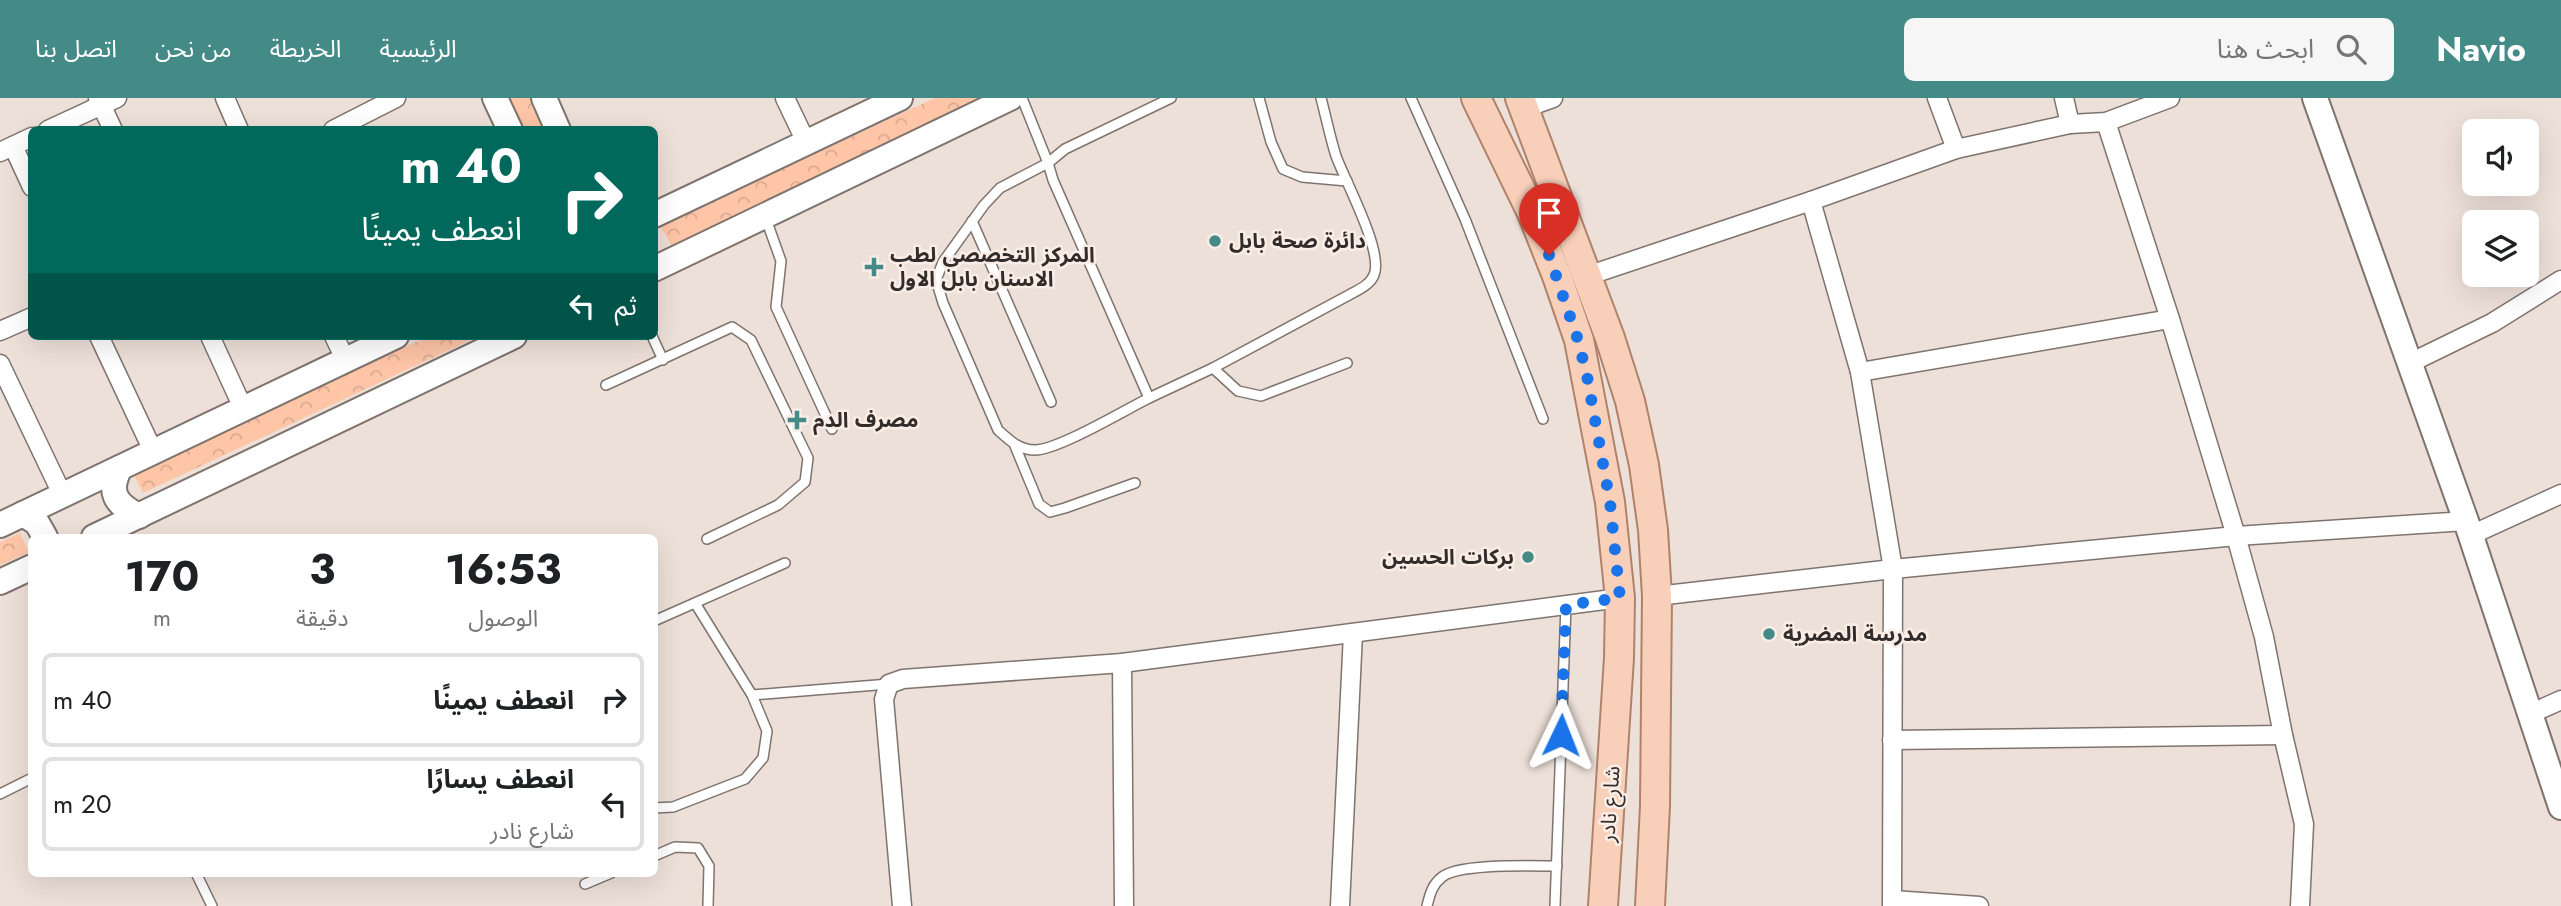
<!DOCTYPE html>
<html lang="ar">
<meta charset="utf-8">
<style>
:root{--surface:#fff;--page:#f6f6f6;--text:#202124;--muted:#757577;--line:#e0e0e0;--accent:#448b87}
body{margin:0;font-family:Jost,"Noto Sans Arabic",sans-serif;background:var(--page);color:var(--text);direction:rtl;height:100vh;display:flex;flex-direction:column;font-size:26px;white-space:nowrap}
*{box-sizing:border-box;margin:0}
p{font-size:23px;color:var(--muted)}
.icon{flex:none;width:38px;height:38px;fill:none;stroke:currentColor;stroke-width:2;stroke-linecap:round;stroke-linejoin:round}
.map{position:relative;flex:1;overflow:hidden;direction:ltr}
.side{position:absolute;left:28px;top:436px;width:630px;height:343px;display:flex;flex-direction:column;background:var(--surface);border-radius:10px;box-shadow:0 7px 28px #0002;direction:rtl}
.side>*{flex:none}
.guide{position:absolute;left:28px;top:28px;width:630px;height:214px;border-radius:10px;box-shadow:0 7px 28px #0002;direction:rtl;background:#00695c;color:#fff;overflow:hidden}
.fabs{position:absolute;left:2462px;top:21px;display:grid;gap:14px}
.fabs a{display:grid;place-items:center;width:77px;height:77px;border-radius:10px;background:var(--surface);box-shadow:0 7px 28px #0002;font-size:35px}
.pin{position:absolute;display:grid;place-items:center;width:60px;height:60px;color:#fff;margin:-72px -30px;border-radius:50% 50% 50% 0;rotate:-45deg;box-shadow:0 0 7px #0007}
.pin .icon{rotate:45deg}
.me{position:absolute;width:77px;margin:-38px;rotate:2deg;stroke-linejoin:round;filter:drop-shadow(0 0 5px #0008)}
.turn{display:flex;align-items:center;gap:24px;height:147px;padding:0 21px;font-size:32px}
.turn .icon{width:91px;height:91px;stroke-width:2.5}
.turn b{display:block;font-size:49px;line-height:60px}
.then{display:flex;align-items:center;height:66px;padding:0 21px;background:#0003;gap:14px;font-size:26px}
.eta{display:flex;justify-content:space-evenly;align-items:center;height:119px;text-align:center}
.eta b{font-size:42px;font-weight:700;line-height:49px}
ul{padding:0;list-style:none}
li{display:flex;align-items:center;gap:21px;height:94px;margin:0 14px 10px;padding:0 7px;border:4px solid var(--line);border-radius:10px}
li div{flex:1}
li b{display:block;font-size:26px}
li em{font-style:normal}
header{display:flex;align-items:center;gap:42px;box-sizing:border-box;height:98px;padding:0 35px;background:var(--accent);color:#fff}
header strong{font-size:33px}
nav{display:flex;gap:38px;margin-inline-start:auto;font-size:24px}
.search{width:490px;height:63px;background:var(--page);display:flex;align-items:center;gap:18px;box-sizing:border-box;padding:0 24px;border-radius:10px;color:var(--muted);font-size:26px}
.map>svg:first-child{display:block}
</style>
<header>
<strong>Navio</strong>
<div class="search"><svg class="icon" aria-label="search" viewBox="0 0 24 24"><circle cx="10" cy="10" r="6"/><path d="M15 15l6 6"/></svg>ابحث هنا</div>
<nav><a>الرئيسية</a><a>الخريطة</a><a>من نحن</a><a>اتصل بنا</a></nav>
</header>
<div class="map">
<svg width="2561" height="808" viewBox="0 0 2561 808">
<defs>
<pattern id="park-crowns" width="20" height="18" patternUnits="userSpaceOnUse" patternTransform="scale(1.75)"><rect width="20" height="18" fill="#fec5a7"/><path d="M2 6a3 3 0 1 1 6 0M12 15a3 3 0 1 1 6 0" fill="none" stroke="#daaa90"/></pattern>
</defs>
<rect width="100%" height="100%" fill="#ede0d9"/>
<g fill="url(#park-crowns)">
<polygon points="509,0 533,0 547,31 523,31"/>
<polygon points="935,0 989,0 672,148 660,128"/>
<polygon points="429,238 479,238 143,395 133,375"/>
<polygon points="20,435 29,454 0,467 0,444"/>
</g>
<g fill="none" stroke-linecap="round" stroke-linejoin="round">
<g stroke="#7f736d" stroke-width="12">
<g id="lane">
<path d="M1022,0L1048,65L1000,90L984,107L943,164L936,182L943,205L998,332C1009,342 1019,352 1035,352C1058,352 1125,312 1149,300"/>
<path d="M1171,0L1065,51L1048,65L1053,82L1149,300L1213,270L1349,197C1358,192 1370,187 1374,177C1384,154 1345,83 1336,58C1330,39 1326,19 1321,0"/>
<polyline points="1259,0 1271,44 1283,71 1302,79 1347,83"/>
<polyline points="1411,0 1465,121 1543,321"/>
<polyline points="766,121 781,163 776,209 832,331"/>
<polyline points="972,123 1051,304"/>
<polyline points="652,238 663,262"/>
<polyline points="1213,270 1238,293 1261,298 1347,265"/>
<polyline points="606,287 732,229 751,242 808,360 805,384 778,407 707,441"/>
<polyline points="1015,348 1039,406 1050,414 1065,410 1135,385"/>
<polyline points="654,523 785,465"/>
<polyline points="752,597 889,586"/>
<polyline points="0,696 32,680"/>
<polyline points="654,710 673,709 745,681 763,660 767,633 752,597 695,505"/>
<polyline points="654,758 675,749 698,750 709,768 708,808"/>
<polyline points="196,775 212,808"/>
<polyline points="585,786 611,775"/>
<path d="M1427,808C1430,796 1432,787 1442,779C1459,765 1533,768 1557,768"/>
<polyline points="1555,808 1566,507"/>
</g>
</g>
<g stroke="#7f736d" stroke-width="21">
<g id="street">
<polyline points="98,0 113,32"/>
<polyline points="225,0 239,32"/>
<polyline points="785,0 806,44"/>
<polyline points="1937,0 1956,51"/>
<polyline points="2064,0 2070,26"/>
<polyline points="1525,10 1553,0"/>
<polyline points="2106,24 2170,221 2236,438 2264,539 2283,637 2304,726 2300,808"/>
<polyline points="48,32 117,0"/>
<polyline points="333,32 396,0"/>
<polyline points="13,48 32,89"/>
<polyline points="0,54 32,39"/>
<polyline points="1811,103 1860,274 1893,471 1892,808"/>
<polyline points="1587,178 1811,103 1956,51 2070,26 2106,24 2170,0"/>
<polyline points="0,233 32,219"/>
<polyline points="99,238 153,353"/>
<polyline points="210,238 243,310"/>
<polyline points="334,238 345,261"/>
<polyline points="2410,265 2492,225 2561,182"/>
<polyline points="0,266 63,398"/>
<polyline points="1860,274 2170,221"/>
<polyline points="2469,438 2561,396"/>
<polyline points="1657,498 1893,471 2236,438 2466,423"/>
<polyline points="1122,565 1124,808"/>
<polyline points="2530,616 2561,602"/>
<polyline points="1892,642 2283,637"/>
<polyline points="1893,802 1979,808"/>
<polyline points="902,808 884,601 889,586 903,581 1122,565 1620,500"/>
<polyline points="1340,808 1353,535"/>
</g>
</g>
<g stroke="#7f736d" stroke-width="28">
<g id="secondary">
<polyline points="495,0 510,32"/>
<polyline points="544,0 558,32"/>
<polyline points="2315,0 2466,423 2561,709"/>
<polyline points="654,117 900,0"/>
<polyline points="654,171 1010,0"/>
<path d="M120,370C107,394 116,407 139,418"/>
<polyline points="23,416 37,425 45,439"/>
<polyline points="0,427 396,238"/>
<polyline points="94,439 514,238"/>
<polyline points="0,484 32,469"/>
</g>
</g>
<g stroke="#b0826a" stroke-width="32">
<g id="primary">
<polyline points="1476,0 1532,115 1557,178 1579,242 1610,404 1620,500 1619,560 1603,808"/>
<polyline points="1520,0 1610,240 1630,303 1644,367 1653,432 1657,498 1655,708 1650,808"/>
</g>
</g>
<use href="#lane" stroke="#fff" stroke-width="9"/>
<use href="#street" stroke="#fff" stroke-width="18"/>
<use href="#secondary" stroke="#fff" stroke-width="24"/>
<use href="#primary" stroke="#f8d0ba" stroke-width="28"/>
</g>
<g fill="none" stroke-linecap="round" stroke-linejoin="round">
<polyline stroke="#1a73e8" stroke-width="12" stroke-dasharray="0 21.6" points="1549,157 1578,242 1587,278 1610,404 1620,500 1566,507 1561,637"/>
</g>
<g fill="#448b87" stroke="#faede6" stroke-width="2.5">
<circle cx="1215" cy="143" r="7"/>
<path d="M870.5 158.5h7v7h7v7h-7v7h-7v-7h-7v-7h7z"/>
<path d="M793.5 311.5h7v7h7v7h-7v7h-7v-7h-7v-7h7z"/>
<circle cx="1528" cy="459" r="7"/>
<circle cx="1769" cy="536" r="7"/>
</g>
<g text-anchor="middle" stroke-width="5" stroke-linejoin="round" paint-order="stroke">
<g font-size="21" font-weight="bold" fill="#322d2b" stroke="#faede6" text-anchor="start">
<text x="1229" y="150">دائرة صحة بابل</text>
<text x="890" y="164">المركز التخصصي لطب<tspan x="890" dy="24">الاسنان بابل الاول</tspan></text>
<text x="813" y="329">مصرف الدم</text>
<text x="1514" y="466" text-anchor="end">بركات الحسين</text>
<text x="1783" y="543">مدرسة المضرية</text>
</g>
<g font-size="21" fill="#322d2b" stroke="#faede6">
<text transform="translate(1610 706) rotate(-86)" y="7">شارع نادر</text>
</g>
</g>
</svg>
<div class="fabs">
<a><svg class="icon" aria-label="sound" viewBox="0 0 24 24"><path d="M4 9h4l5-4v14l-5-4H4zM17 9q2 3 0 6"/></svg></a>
<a><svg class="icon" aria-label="layers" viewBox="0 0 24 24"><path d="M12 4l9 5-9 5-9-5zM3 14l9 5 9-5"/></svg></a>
</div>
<div class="pin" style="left:1549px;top:157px;background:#d93025"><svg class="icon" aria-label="arrive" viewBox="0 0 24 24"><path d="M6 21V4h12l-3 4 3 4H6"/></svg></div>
<svg class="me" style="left:1561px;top:637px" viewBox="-20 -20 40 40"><path d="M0-17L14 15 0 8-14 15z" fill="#1a73e8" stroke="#fff" stroke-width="4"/></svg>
<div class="guide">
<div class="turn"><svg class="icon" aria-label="right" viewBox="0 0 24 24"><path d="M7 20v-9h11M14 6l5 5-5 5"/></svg><div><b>40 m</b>انعطف يمينًا</div></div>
<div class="then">ثم<svg class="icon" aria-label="left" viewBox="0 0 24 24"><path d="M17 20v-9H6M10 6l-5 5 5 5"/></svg></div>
</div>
<section class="side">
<div class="eta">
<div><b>16:53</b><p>الوصول</p></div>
<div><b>3</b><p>دقيقة</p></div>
<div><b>170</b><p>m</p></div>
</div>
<ul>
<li><svg class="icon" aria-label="right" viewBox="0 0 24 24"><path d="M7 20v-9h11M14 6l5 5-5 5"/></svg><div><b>انعطف يمينًا</b></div><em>40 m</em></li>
<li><svg class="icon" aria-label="left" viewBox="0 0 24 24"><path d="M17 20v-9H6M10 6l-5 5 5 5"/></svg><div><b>انعطف يسارًا</b><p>شارع نادر</p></div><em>20 m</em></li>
</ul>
</section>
</div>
